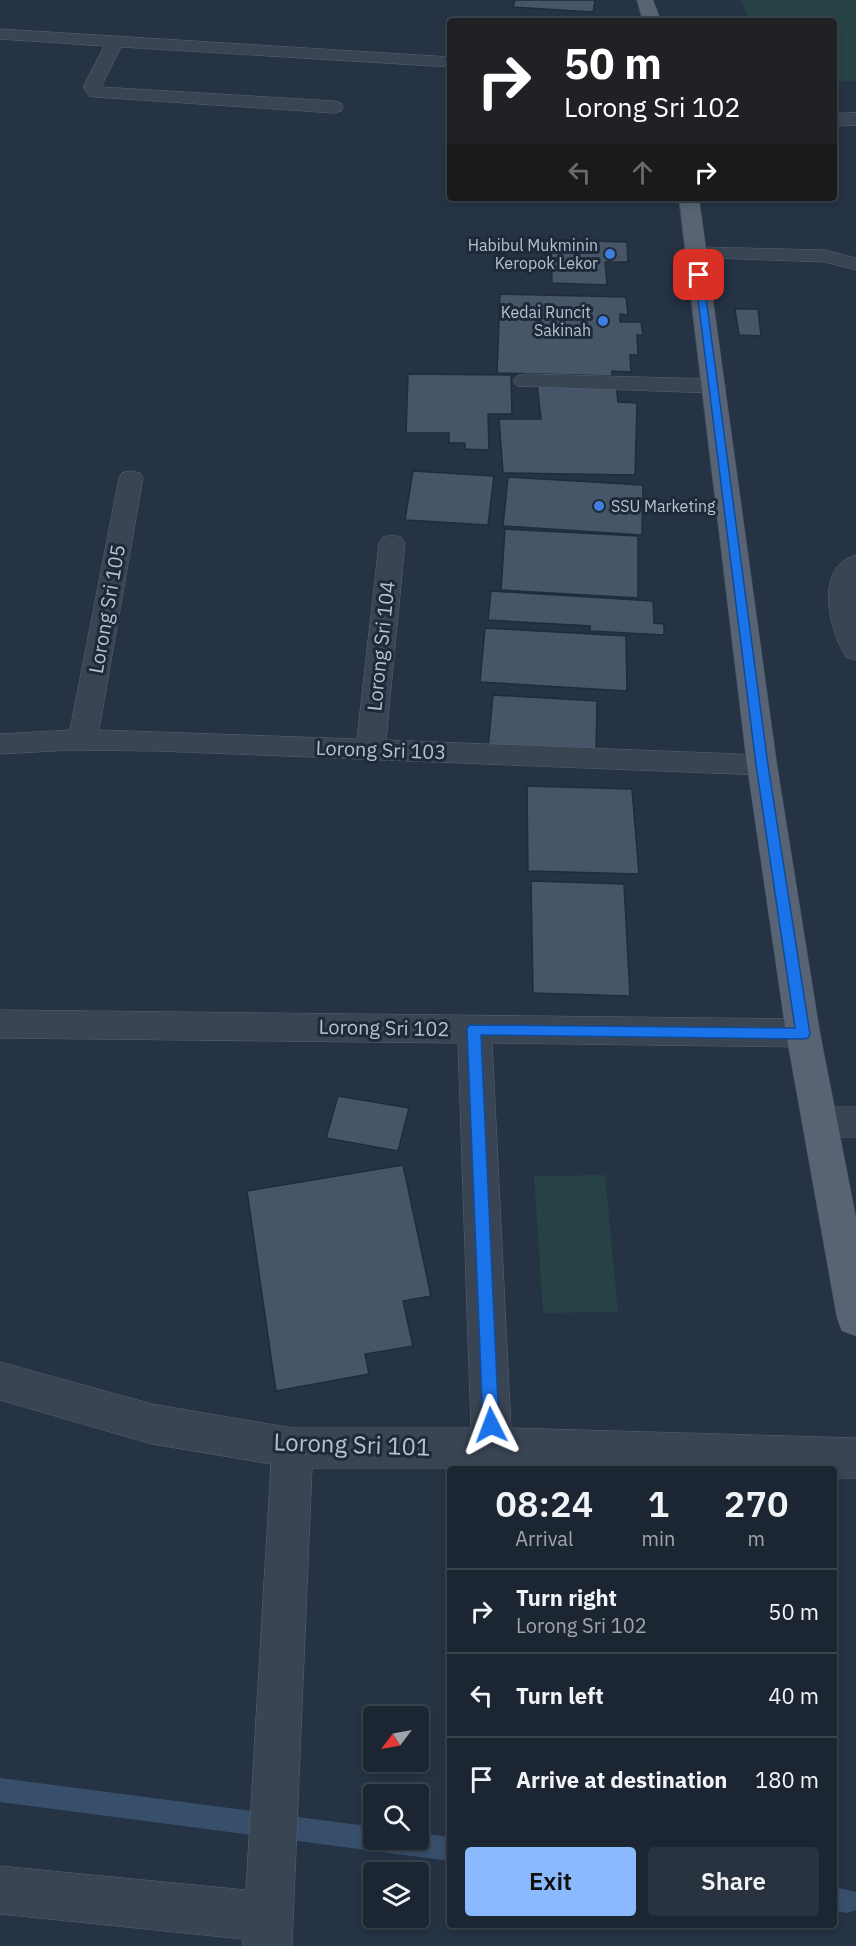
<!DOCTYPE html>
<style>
:root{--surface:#1c2633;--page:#29323f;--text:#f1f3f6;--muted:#a0a5ac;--line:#3a434e;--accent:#8bb9fe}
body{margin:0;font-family:"IBM Plex Sans",sans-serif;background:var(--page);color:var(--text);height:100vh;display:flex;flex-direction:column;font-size:22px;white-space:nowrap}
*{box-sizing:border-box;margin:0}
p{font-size:20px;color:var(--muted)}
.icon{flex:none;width:33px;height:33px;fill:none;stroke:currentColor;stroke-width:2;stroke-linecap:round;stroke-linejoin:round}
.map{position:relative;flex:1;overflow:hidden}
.drawer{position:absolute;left:447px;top:1466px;width:390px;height:462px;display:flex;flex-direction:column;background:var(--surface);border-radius:6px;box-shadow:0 3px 9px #0003,0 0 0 2px var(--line)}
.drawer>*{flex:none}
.hud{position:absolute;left:447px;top:18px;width:390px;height:183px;border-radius:6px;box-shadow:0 3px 9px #0003,0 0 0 2px var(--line);background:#202124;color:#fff;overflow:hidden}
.needle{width:39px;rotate:238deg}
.fabs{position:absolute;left:363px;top:1706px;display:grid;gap:12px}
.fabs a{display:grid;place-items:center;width:66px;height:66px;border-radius:6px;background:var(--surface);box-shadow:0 3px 9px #0003,0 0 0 2px var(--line);font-size:30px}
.pin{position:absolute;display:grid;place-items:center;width:51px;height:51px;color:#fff;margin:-26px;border-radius:12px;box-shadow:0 3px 9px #0006}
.me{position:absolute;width:66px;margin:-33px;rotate:357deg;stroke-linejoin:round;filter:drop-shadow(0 0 4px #0008)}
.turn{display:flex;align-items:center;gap:21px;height:126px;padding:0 18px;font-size:27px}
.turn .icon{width:78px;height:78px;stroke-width:2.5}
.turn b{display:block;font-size:42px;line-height:51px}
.lanes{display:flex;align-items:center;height:57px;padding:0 18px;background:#0003;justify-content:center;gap:30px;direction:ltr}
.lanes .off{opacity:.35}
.eta{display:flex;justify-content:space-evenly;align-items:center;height:102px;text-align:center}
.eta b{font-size:36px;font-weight:600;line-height:42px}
.cta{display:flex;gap:12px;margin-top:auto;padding:12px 18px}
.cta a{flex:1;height:69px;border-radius:6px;background:var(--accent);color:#111;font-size:24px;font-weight:600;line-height:69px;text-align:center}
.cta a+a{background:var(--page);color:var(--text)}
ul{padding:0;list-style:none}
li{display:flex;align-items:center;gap:18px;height:84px;padding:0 18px;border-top:2px solid var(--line)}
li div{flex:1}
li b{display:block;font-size:22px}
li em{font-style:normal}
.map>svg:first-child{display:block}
</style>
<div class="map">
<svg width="856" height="1946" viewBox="0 0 856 1946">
<rect width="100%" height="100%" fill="#253344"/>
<g fill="#274245">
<polygon points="741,0 856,0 856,81 834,82 834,21 749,21"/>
<polygon points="605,1175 618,1312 543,1313 534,1176"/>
</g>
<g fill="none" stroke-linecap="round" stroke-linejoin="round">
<g fill="#384f6c" fill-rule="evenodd">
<polygon points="0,1778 374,1827 374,1839 418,1839 418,1833 450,1837 450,1861 0,1802"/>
<polygon points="834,1887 856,1892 856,1910 847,1913 834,1911"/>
</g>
</g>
<g fill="#465568" stroke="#202c3b" stroke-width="1.5">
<polygon points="515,0 595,0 593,12 513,7"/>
<polygon points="551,240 627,242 628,262 605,262 607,285 552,283"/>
<polygon points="500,294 626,297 628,315 620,314 620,322 641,322 643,335 637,335 638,355 630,355 631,372 612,371 612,376 497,373"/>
<polygon points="735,309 758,309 761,336 739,335"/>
<polygon points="408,374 511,375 512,414 488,414 489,450 465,449 465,443 449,443 449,433 406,433"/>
<polygon points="537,384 616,384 618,402 637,403 635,475 503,473 499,419 541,419"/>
<polygon points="413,471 494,476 488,525 405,520"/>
<polygon points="508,477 643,485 642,535 503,526"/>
<polygon points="505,529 638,536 638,598 501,590"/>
<polygon points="491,591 653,601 654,623 664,624 664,635 590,631 590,626 488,620"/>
<polygon points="485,628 626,636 627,691 480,682"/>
<polygon points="493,695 597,701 596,756 488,749"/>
<polygon points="527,786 632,789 639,874 528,871"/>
<polygon points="531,881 624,884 630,996 533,993"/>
<polygon points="338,1096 409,1108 398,1151 326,1138"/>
<polygon points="403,1165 431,1296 403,1301 413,1346 365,1354 369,1374 276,1391 247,1191"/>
</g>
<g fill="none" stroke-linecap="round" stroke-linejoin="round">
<g stroke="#586371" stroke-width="1">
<g id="minor">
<polygon points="0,29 450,57 450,67 121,47 101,87 334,101 341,103 343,107 341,111 334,113 95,97 89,96 83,87 104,46 0,39"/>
<polygon points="856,113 856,125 834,126 834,114"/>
<polygon points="696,247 825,250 856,258 856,270 825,262 689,257 686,253 689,249"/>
<polygon points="525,374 714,379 722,381 726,386 722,391 714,393 517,386 513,381 517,376"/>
<polygon points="131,471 140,473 143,478 99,730 357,739 379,543 383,537 392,535 401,537 405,543 386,740 762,755 772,758 777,765 772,772 762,775 158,751 71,750 0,754 0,734 70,730 119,478 122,473"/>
<path d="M856,555V660L846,657C829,630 813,566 856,555Z"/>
<polygon points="0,1010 803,1019 815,1023 820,1033 815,1043 803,1047 492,1043 511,1428 856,1438 856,1478 834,1478 834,1468 312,1468 292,1946 242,1946 243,1939 0,1914 0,1866 246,1890 271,1464 152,1444 0,1400 0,1362 152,1404 292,1428 471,1428 458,1043 0,1038"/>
<polygon points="821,1107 856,1107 856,1137 821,1137 808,1133 803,1122 808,1111"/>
</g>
</g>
<g stroke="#434e5d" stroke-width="1">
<g id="major">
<polygon points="637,0 653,0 661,21 643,21"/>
<polygon points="679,198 699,198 777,765 820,1033 856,1218 856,1336 842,1331 837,1318 786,1033 747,765"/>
</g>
</g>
<use href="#minor" fill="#3a4554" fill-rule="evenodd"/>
<use href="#major" fill="#586473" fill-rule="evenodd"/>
</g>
<polygon fill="#1a73e8" stroke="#114b97" stroke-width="1.5" points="699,273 703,275 768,765 810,1034 808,1038 803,1039 481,1035 499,1425 497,1430 491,1433 485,1430 483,1425 467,1029 469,1025 795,1028 756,765 695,275"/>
<g fill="#3f7fe0" stroke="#1e2a39" stroke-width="2">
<circle cx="610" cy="254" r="6"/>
<circle cx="603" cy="321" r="6"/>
<circle cx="599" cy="506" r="6"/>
</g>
<g text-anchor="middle" stroke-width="6" stroke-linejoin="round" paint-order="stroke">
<g font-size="16" fill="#b7c0cd" stroke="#1e2a39" text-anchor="end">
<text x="598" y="251">Habibul Mukminin<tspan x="598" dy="18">Keropok Lekor</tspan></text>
<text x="591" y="318">Kedai Runcit<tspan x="591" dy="18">Sakinah</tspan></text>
<text x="611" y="512" text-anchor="start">SSU Marketing</text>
</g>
<g font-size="20" fill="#b7c0cd" stroke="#1e2a39">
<text transform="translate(107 609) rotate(-80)" y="7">Lorong Sri 105</text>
<text transform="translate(381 646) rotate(-84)" y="7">Lorong Sri 104</text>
<text transform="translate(381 750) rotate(2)" y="7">Lorong Sri 103</text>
<text transform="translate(384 1028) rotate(1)" y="7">Lorong Sri 102</text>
</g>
<g font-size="24" fill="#b7c0cd" stroke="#1e2a39">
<text transform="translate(352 1445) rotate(2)" y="8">Lorong Sri 101</text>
</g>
</g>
</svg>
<div class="fabs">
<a><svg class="needle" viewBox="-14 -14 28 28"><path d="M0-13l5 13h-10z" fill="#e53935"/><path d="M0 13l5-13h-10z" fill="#a0a5ac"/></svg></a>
<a><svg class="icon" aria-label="search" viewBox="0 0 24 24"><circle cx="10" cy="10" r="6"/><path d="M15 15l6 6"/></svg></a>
<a><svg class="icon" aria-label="layers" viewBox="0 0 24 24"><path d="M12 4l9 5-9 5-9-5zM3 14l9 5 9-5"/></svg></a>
</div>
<div class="pin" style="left:699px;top:275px;background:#d93025"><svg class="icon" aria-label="arrive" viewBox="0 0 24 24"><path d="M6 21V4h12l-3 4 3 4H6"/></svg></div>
<svg class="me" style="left:491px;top:1425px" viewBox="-20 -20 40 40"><path d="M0-17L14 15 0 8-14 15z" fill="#1a73e8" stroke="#fff" stroke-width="4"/></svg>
<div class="hud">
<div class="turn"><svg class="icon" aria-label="right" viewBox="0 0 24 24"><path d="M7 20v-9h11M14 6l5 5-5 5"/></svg><div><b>50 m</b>Lorong Sri 102</div></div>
<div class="lanes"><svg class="icon off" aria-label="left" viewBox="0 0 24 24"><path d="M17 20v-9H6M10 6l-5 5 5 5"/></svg><svg class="icon off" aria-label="ahead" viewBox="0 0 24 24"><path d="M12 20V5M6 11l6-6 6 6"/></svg><svg class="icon" aria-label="right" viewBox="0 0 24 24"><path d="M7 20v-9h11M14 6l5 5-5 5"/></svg></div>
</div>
<section class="drawer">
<div class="eta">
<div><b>08:24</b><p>Arrival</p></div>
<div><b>1</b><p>min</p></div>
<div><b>270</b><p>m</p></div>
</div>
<ul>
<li><svg class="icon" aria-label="right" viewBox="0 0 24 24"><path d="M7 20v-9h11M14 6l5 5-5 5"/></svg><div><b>Turn right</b><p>Lorong Sri 102</p></div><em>50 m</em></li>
<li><svg class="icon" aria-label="left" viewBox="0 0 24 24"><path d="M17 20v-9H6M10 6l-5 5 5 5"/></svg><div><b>Turn left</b></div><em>40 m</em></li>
<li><svg class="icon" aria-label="arrive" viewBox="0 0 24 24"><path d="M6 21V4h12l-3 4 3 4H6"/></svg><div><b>Arrive at destination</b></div><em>180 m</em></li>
</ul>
<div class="cta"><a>Exit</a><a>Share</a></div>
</section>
</div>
